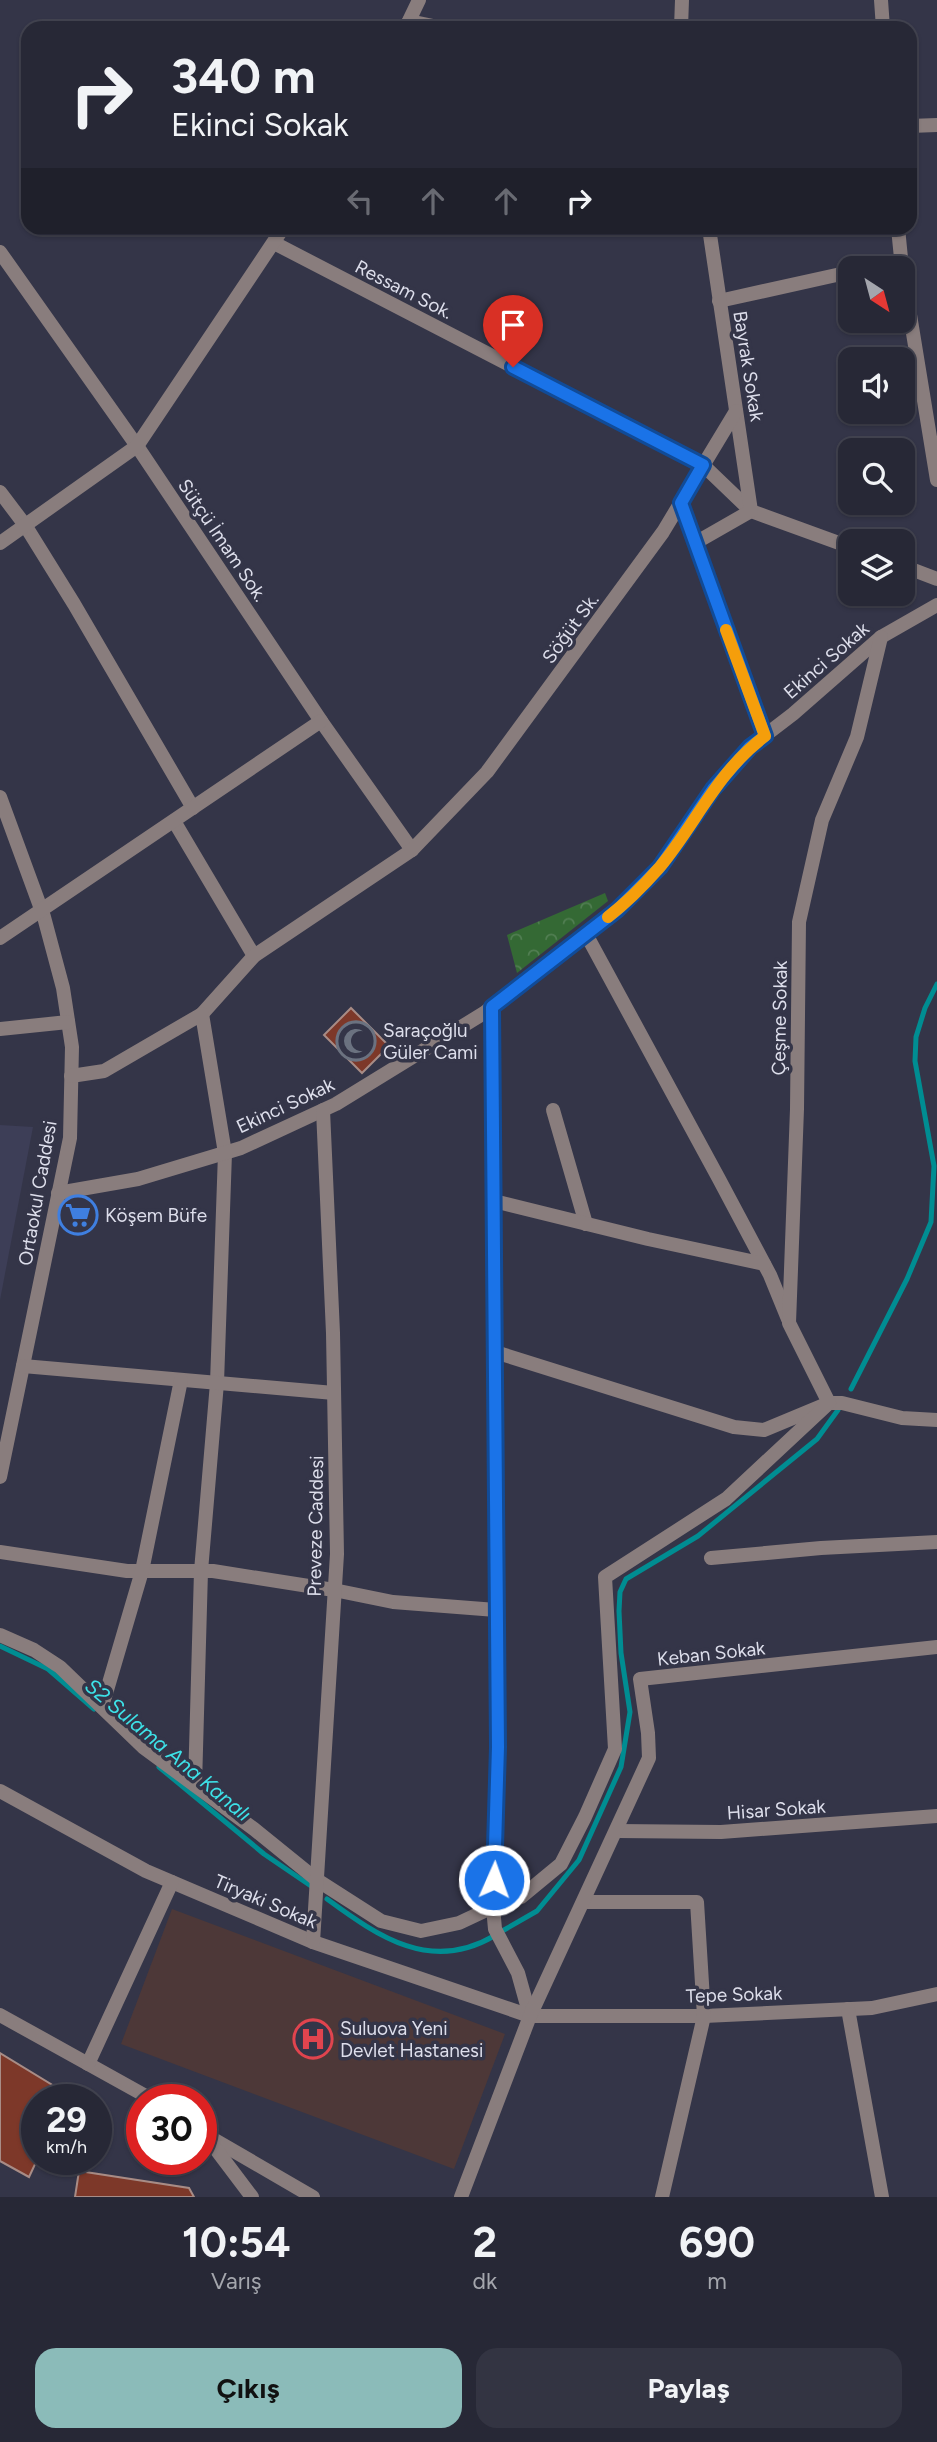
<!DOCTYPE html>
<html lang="tr">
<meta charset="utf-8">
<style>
:root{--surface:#272836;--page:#333442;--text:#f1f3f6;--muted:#a4a6ad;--line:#434451;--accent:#8bbbb9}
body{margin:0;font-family:Figtree,sans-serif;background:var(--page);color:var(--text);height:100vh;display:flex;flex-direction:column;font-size:26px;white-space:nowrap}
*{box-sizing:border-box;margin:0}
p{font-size:23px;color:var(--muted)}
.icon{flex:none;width:38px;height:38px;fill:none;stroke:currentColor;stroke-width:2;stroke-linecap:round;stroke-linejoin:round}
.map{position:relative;height:2197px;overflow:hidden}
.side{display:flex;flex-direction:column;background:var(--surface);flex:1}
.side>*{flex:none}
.top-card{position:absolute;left:21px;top:21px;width:896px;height:214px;border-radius:21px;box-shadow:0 2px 5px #0004,0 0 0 2px var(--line);background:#272836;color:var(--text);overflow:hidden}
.needle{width:46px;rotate:144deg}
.buttons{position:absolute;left:838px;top:256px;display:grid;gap:14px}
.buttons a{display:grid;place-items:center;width:77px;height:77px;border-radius:14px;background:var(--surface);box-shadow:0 2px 5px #0004,0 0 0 2px var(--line);font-size:35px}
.speed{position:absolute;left:21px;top:2084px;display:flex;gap:14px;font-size:35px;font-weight:700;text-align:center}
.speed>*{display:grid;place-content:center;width:91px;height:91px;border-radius:50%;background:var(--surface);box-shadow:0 2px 5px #0004,0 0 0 2px var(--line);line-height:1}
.speed small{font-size:18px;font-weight:400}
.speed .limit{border:10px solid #d22;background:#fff;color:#111}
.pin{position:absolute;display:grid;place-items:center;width:60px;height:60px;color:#fff;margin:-72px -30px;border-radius:50% 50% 50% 0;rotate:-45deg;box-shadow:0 0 7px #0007}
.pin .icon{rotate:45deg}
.me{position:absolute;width:77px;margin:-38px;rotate:2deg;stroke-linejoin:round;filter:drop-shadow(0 0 5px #0008)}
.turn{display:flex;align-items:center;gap:24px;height:147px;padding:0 35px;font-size:32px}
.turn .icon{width:91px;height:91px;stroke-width:2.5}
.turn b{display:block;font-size:49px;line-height:60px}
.lanes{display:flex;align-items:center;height:66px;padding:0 35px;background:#0003;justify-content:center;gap:35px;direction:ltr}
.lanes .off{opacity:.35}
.eta{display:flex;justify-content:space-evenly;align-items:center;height:119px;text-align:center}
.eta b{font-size:42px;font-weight:700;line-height:49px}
.primary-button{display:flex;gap:14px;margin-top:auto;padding:14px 35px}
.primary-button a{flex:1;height:80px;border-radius:21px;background:var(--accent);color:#111;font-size:28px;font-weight:700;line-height:80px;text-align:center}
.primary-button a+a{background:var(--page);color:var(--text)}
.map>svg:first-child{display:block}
</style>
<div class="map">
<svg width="937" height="2197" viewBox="0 0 937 2197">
<defs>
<pattern id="forest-crowns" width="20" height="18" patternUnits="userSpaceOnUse" patternTransform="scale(1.75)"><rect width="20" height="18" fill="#346934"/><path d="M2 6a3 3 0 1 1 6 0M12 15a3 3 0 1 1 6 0" fill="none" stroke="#517e52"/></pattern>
</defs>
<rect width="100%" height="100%" fill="#343548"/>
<polygon fill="#3d3e57" points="0,1125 33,1127 0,1300"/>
<polygon fill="#4d3838" points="172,1909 505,2034 454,2169 121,2044"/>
<polygon fill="url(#forest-crowns)" points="605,893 608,901 517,973 507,935"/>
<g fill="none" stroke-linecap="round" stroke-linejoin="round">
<g stroke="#008d92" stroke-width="5">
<polyline points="851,1389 907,1279 931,1222 934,1166 915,1061 916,1037 925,1008 937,984"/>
<polyline points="0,1646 48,1669 94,1709"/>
<polyline points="159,1767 264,1854 311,1886"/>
<path d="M327,1899C379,1937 431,1973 494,1936"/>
<polyline points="504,1930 537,1911 579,1860 621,1767 630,1712 621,1653 619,1611 620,1592 626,1579 698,1536 817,1439 838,1410"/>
</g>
</g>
<g fill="#7d3829" stroke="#a88c86" stroke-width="2">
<polygon points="351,1008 389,1046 362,1073 324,1035"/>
<polygon points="0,2053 77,2100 37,2100 37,2160 29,2177 0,2161"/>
<polygon points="79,2171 189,2188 194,2197 75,2197"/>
</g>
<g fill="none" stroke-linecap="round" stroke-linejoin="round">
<g stroke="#897d7d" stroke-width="14">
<polyline points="881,0 883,28"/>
<polyline points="409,21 443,28"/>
<polyline points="406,27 419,0"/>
<polyline points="681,28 682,0"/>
<polyline points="910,126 937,125"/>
<polyline points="898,228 902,268"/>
<polyline points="274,243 703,465 751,511 850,547"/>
<polyline points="0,252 137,446 321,721 412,850"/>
<polyline points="871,268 901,261"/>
<polyline points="903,272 937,480"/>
<polyline points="719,301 850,272"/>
<polyline points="0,492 25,525 74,604 193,808"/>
<polyline points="681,503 765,736"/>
<polyline points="0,543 137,446 283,228"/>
<polyline points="695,543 751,511 709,228"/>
<polyline points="903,566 937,579"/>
<polyline points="0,797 44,917 63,988 72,1047 70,1138 0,1477"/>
<polyline points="174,821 254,956"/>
<polyline points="586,934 719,1179 770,1275 788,1319"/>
<polyline points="0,938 321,721"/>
<polyline points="492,1007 498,1747 493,1907 495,1929 518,1973 530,2016"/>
<polyline points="202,1014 254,956 412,850 487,772 663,532 736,411"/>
<polyline points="0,1029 68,1022"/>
<polyline points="71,1076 104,1071 202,1014 225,1153 217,1383 201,1571 195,1785"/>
<polyline points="553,1110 586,1224"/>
<polyline points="58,1193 138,1179 241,1148 336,1104 484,1013 617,910 660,867 713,789 750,747 793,714 881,637 937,605"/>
<polyline points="494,1201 648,1239 764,1264"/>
<polyline points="495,1352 734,1427 764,1430 829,1403 842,1403 902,1418 937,1420"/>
<polyline points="23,1366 334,1393"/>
<polyline points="0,1552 127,1571 213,1571 334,1590 393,1602 496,1610"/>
<polyline points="711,1558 821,1548 937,1542"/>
<polyline points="0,1635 34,1650 60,1667 143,1747 254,1829 317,1880 381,1921 421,1931 459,1923 493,1907 521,1897 561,1864 585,1817 615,1749 605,1577 726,1499 829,1403 789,1323 797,1109 799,922 822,820 857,737 881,637"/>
<polyline points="102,1707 142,1571 181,1380"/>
<polyline points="0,1791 146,1871 313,1942 530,2016 704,2016 872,2008 937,1994"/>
<polyline points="617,1831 721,1832 937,1816"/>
<polyline points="584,1902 697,1902 704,2016 662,2197"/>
<polyline points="313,1942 337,1554 333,1333 323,1110"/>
<polyline points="848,2009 882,2197"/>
<polyline points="0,2015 153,2100"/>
<polyline points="88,2064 172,1882"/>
<polyline points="201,2132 313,2197"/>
<polyline points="212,2144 252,2197"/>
<polyline points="461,2197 530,2016 649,1758 648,1733 640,1679 937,1647"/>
</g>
</g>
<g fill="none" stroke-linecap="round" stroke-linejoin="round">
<g stroke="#114b97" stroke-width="18">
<polyline id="route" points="494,1880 498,1747 492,1007 617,910 660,867 713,789 750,747 765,736 681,503 703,465 513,367"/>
</g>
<use href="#route" stroke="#1a73e8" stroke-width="12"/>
<path stroke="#f59e0b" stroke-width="12" d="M608,917C626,903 644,885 659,868C696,824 716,773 765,736L726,630"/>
</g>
<defs>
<g id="mosque-ring" transform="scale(2.0125)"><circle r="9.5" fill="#343548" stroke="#6b7280" stroke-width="1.5"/><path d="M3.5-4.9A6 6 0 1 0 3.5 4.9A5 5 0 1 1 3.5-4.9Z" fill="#6b7280"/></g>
<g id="supermarket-ring" transform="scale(2.0125)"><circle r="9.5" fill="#343548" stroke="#3f7fe0" stroke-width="1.5"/><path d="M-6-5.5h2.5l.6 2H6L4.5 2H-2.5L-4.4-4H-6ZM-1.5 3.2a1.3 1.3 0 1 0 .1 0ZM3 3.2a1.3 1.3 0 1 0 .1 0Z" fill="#3f7fe0"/></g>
<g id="hospital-ring" transform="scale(2.0125)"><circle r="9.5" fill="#343548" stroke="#e0444e" stroke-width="1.5"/><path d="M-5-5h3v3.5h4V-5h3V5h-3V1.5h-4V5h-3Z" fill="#e0444e"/></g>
</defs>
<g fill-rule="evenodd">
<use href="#mosque-ring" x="356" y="1041"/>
<use href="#supermarket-ring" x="78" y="1215"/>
<use href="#hospital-ring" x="313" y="2039"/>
</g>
<g text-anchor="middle" stroke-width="7" stroke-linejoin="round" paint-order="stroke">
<g font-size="19" fill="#dddeeb" stroke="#343548">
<text transform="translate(404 289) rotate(27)" y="7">Ressam Sok.</text>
<text transform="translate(749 366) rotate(81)" y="7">Bayrak Sokak</text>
<text transform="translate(223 540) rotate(56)" y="7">Sütçü İmam Sok.</text>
<text transform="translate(570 628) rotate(-54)" y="7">Söğüt Sk.</text>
<text transform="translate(826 660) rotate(-41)" y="7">Ekinci Sokak</text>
<text transform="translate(779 1018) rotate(-89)" y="7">Çeşme Sokak</text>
<text transform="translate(285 1105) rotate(-25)" y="7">Ekinci Sokak</text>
<text transform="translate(37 1193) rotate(-80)" y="7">Ortaokul Caddesi</text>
<text transform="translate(315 1526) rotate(-89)" y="7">Preveze Caddesi</text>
<text transform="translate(711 1653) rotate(-6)" y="7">Keban Sokak</text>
<text transform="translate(776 1809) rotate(-4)" y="7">Hisar Sokak</text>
<text transform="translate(266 1901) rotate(23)" y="7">Tiryaki Sokak</text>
<text transform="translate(734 1994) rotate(-2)" y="7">Tepe Sokak</text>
</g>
<g font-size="19" fill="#dddeeb" stroke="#343548" text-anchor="start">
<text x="383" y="1037">Saraçoğlu<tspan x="383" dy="22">Güler Cami</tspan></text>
<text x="105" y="1222">Köşem Büfe</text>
<text x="340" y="2035">Suluova Yeni<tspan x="340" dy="22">Devlet Hastanesi</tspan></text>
</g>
<g font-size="21" font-style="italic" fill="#3de2e8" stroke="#343548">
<text transform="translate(168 1750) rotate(40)" y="7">S2 Sulama Ana Kanalı</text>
</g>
</g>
</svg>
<div class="buttons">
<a><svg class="needle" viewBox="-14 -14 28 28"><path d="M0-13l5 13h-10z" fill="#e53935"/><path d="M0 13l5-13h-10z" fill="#a4a6ad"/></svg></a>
<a><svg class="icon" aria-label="sound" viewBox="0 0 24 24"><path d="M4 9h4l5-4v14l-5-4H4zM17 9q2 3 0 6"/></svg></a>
<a><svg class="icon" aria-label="search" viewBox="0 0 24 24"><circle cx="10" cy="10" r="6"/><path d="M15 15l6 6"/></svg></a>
<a><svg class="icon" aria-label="layers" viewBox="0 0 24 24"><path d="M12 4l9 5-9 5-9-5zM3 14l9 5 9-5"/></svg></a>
</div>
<div class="speed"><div>29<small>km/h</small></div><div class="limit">30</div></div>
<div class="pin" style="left:513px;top:367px;background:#d93025"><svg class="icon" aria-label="arrive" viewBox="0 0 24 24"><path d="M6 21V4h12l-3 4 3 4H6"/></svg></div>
<svg class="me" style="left:494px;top:1880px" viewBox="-20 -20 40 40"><circle r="17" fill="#1a73e8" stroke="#fff" stroke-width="3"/><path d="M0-11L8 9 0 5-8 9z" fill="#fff"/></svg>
<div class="top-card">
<div class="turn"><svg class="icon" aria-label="right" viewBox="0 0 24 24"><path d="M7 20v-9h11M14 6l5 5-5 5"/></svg><div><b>340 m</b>Ekinci Sokak</div></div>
<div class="lanes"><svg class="icon off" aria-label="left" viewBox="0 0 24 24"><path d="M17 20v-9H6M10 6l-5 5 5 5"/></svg><svg class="icon off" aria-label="ahead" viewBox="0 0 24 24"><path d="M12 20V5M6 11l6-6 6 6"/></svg><svg class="icon off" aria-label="ahead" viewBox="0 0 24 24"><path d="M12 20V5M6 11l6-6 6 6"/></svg><svg class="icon" aria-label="right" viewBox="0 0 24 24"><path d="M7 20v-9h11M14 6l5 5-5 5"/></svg></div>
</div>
</div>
<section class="side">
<div class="eta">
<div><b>10:54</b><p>Varış</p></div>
<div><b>2</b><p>dk</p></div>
<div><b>690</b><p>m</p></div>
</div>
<div class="primary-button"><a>Çıkış</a><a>Paylaş</a></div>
</section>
